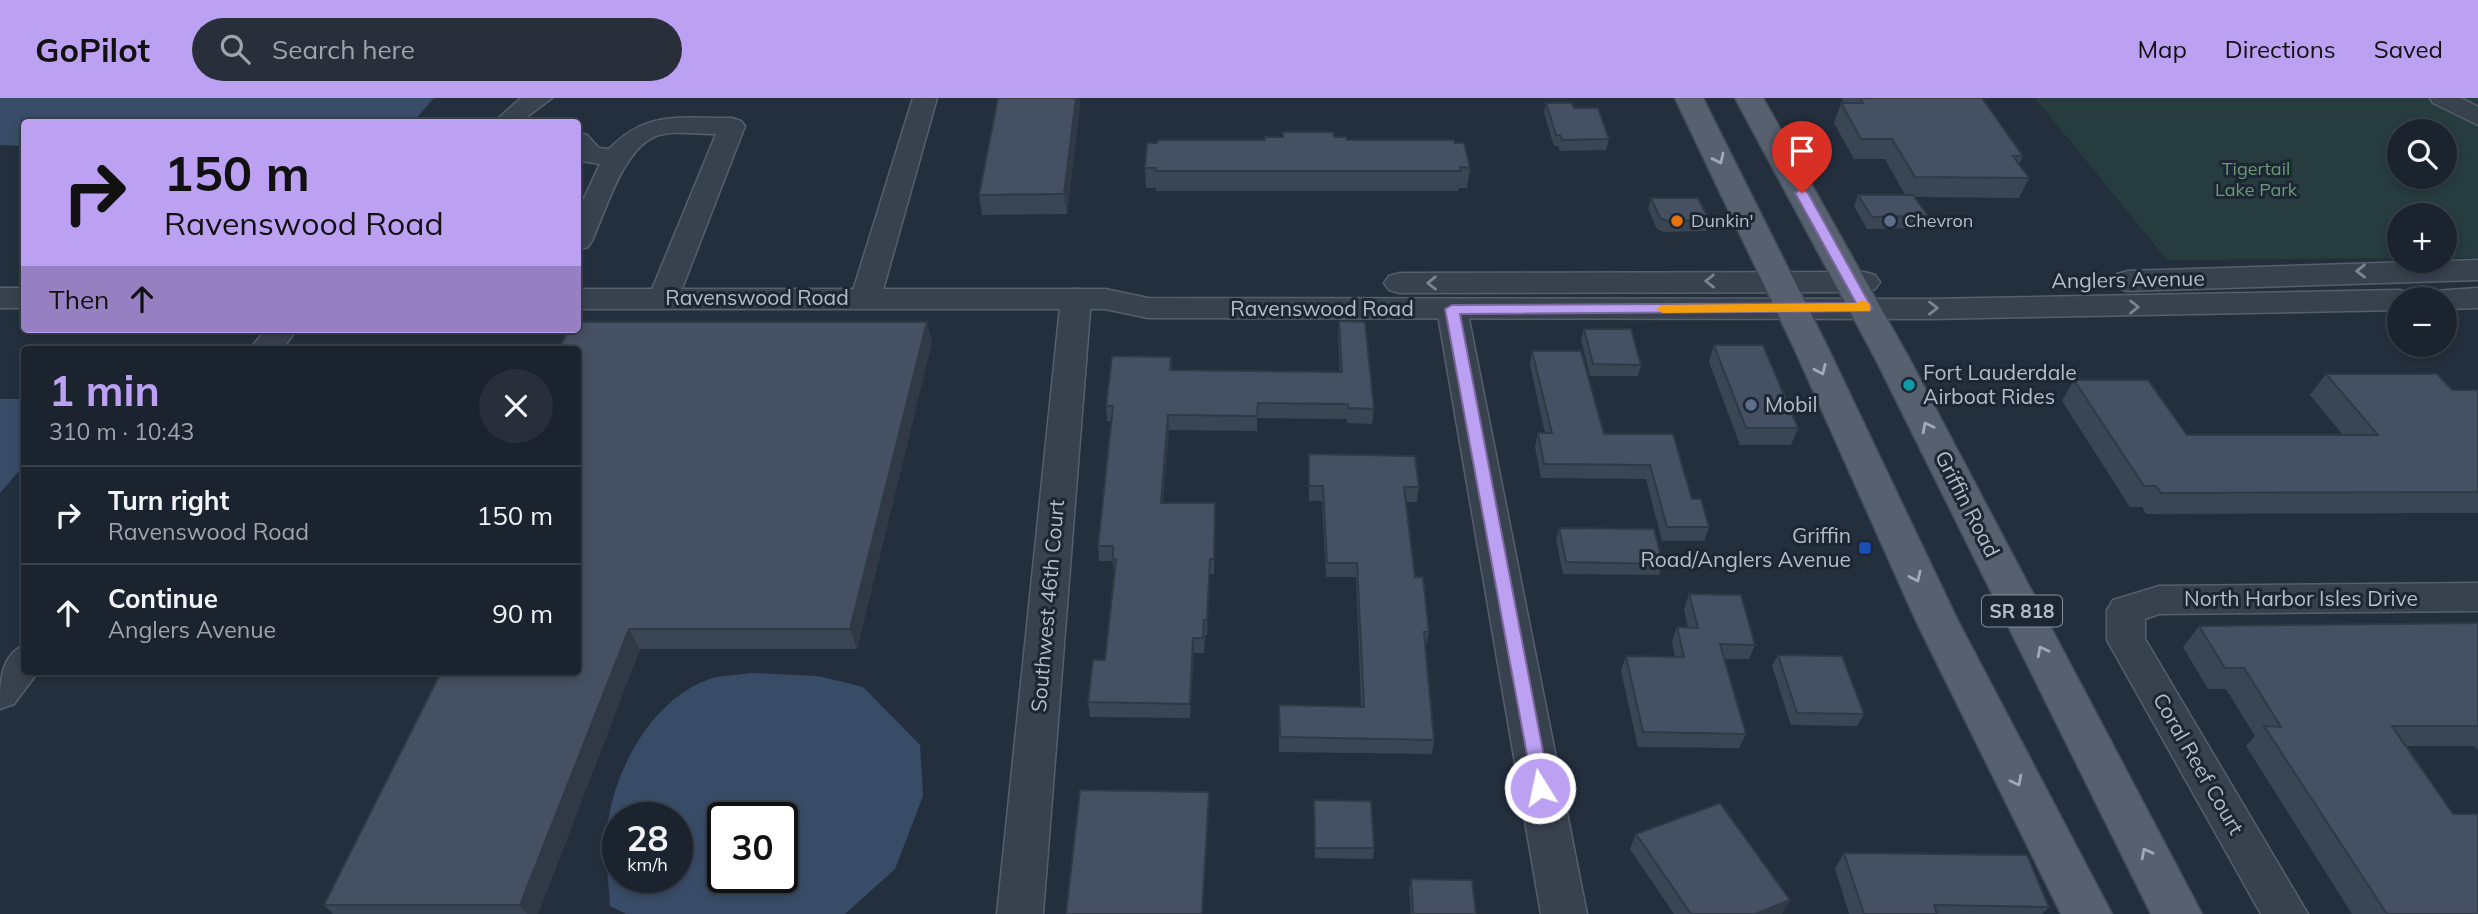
<!DOCTYPE html>
<meta charset="utf-8">
<style>
:root{--surface:#1b232e;--page:#282f3a;--text:#f1f3f6;--muted:#a0a4aa;--line:#39404a;--accent:#bca0f2}
body{margin:0;font-family:Mulish,sans-serif;background:var(--page);color:var(--text);height:100vh;display:flex;flex-direction:column;font-size:26px;white-space:nowrap}
*{box-sizing:border-box;margin:0}
p{font-size:23px;color:var(--muted)}
.icon{flex:none;width:38px;height:38px;fill:none;stroke:currentColor;stroke-width:2;stroke-linecap:round;stroke-linejoin:round}
.map{position:relative;flex:1;overflow:hidden}
.panel{position:absolute;left:21px;top:248px;width:560px;height:329px;display:flex;flex-direction:column;background:var(--surface);border-radius:7px;box-shadow:0 4px 10px #0003,0 0 0 2px var(--line)}
.panel>*{flex:none}
.guide{position:absolute;left:21px;top:21px;width:560px;height:214px;border-radius:7px;box-shadow:0 4px 10px #0003,0 0 0 2px var(--line);background:#bca0f2;color:#111;overflow:hidden}
.buttons{position:absolute;left:2387px;top:21px;display:grid;gap:14px}
.buttons a{display:grid;place-items:center;width:70px;height:70px;border-radius:50%;background:var(--surface);box-shadow:0 4px 10px #0003,0 0 0 2px var(--line);font-size:35px}
.speed{position:absolute;left:602px;top:704px;display:flex;gap:14px;font-size:35px;font-weight:700;text-align:center}
.speed>*{display:grid;place-content:center;width:91px;height:91px;border-radius:50%;background:var(--surface);box-shadow:0 4px 10px #0003,0 0 0 2px var(--line);line-height:1}
.speed small{font-size:18px;font-weight:400}
.speed .limit{border:4px solid #111;border-radius:10px;background:#fff;color:#111}
.pin{position:absolute;display:grid;place-items:center;width:60px;height:60px;color:#fff;margin:-72px -30px;border-radius:50% 50% 50% 0;rotate:-45deg;box-shadow:0 0 7px #0007}
.pin .icon{rotate:45deg}
.me{position:absolute;width:77px;margin:-38px;rotate:350deg;stroke-linejoin:round;filter:drop-shadow(0 0 5px #0008)}
.turn{display:flex;align-items:center;gap:24px;height:147px;padding:0 28px;font-size:32px}
.turn .icon{width:91px;height:91px;stroke-width:2.5}
.turn b{display:block;font-size:49px;line-height:60px}
.then{display:flex;align-items:center;height:66px;padding:0 28px;background:#0003;gap:14px;font-size:26px}
.round{display:grid;place-items:center;flex:none;width:74px;height:74px;border-radius:37px;background:var(--page)}
.headline{display:flex;align-items:center;justify-content:space-between;height:119px;padding:0 28px}
h1{font-size:42px;font-weight:700;line-height:52px;color:var(--accent)}
ul{padding:0;list-style:none}
li{display:flex;align-items:center;gap:21px;height:98px;padding:0 28px;border-top:2px solid var(--line)}
li div{flex:1}
li b{display:block;font-size:26px}
li em{font-style:normal}
header{display:flex;align-items:center;gap:42px;box-sizing:border-box;height:98px;padding:0 35px;background:var(--accent);color:#111}
header strong{font-size:33px}
nav{display:flex;gap:38px;margin-inline-start:auto;font-size:24px}
.search{width:490px;height:63px;background:var(--page);display:flex;align-items:center;gap:18px;box-sizing:border-box;padding:0 24px;border-radius:38px;color:var(--muted);font-size:26px}
.map>svg:first-child{display:block}
</style>
<header>
<strong>GoPilot</strong>
<div class="search"><svg class="icon" aria-label="search" viewBox="0 0 24 24"><circle cx="10" cy="10" r="6"/><path d="M15 15l6 6"/></svg>Search here</div>
<nav><a>Map</a><a>Directions</a><a>Saved</a></nav>
</header>
<div class="map">
<svg width="2478" height="816" viewBox="0 0 2478 816">
<rect width="100%" height="100%" fill="#242f3e"/>
<path fill="#263c3f" fill-rule="evenodd" d="M2035,0H2478V160H2445V117H2399V160L2167,162ZM2399,33H2445V79H2399Z"/>
<g fill="#394c67" fill-rule="evenodd">
<polygon points="0,0 434,0 413,24 24,24 24,48 0,47"/>
<polygon points="0,301 24,301 24,367 0,395"/>
<path d="M750,575L818,578L863,589L920,647L923,698L895,771L845,816H626L610,808C609,784 604,756 607,732C613,673 652,599 713,580C725,577 738,577 750,575ZM618,719H677V779H618ZM723,719H782V779H723Z"/>
</g>
<g fill="none" stroke-linecap="round" stroke-linejoin="round">
<g stroke="#565f6c" stroke-width="3">
<g id="minor">
<polygon points="521,0 552,0 520,24 494,24"/>
<polygon points="913,0 937,0 881,199 877,205 866,208 855,205 851,199"/>
<polygon points="2430,0 2461,0 2478,9 2478,27 2433,5"/>
<path d="M732,20L741,23L745,28L678,201L674,207L663,210L652,207L648,201L716,36C698,36 672,32 656,38C623,51 606,112 592,143L588,149L578,152V113L600,66L582,63L578,58V35L587,37L599,50L609,51C648,11 681,21 732,20Z"/>
<polygon points="1076,191 1087,194 1091,200 1043,816 997,816 1061,200 1065,194"/>
<polygon points="1452,202 1463,204 1467,211 1587,816 1541,816 1437,211 1441,204"/>
<polygon points="266,231 297,231 282,252 249,252"/>
<polygon points="2478,485 2478,513 2159,516 2145,521 2145,541 2308,816 2261,816 2107,542 2107,512 2113,502 2159,488"/>
<path d="M24,547V574H38L14,606L0,611C0,584 0,558 24,547Z"/>
</g>
</g>
<g stroke="#565f6c" stroke-width="3">
<g id="tertiary">
<polygon points="2478,162 2478,182 2128,193 2117,190 2112,183 2117,176 2128,173"/>
<polygon points="1864,174 1875,177 1880,184 1875,191 1864,194 1400,195 1389,192 1384,185 1389,178 1400,175"/>
<rect x="0" y="190" width="24" height="20"/>
<polygon points="2478,190 2478,210 2445,211 2445,201 2399,201 2399,212 1930,221 1148,220 1105,211 578,211 578,191 1105,191 1148,200 1930,201 2399,192 2411,195 2415,201 2419,194"/>
</g>
</g>
<g stroke="#414a57" stroke-width="3">
<g id="primary">
<polygon points="1675,0 1703,0 1828,250 1958,523 2112,816 2061,816 1916,523 1794,250"/>
<polygon points="1735,0 1763,0 1909,260 2202,816 2151,816 1875,260"/>
</g>
</g>
<use href="#minor" fill="#38414e" fill-rule="evenodd"/>
<use href="#tertiary" fill="#38414e" fill-rule="evenodd"/>
<use href="#primary" fill="#56606e" fill-rule="evenodd"/>
</g>
<g fill="#3b4654">
<polygon points="998,0 1079,0 1080,7 1067,116 982,117 979,97"/>
<polygon points="1841,0 1982,0 2023,58 2019,66 2029,80 2019,100 1915,99 1928,118 1923,130 1867,131 1854,108 1858,97 1905,97 1885,61 1854,61 1834,25 1841,5 1844,5"/>
<polygon points="1546,5 1574,10 1609,41 1606,52 1560,53 1558,48 1554,48 1544,15"/>
<polygon points="1334,39 1347,42 1455,45 1470,70 1467,90 1459,90 1458,93 1156,93 1156,90 1146,90 1145,70 1264,42"/>
<polygon points="1651,100 1709,122 1706,133 1664,134 1657,131 1648,111"/>
<polygon points="1339,223 1374,311 1372,326 1347,325 1347,321 1257,320 1257,333 1169,332 1163,405 1215,405 1214,476 1210,476 1207,537 1205,537 1204,555 1194,555 1190,620 1090,619 1088,604 1105,562 1114,476 1113,463 1099,463 1098,448 1112,323 1107,323 1106,308 1171,259 1172,272 1340,274 1338,238"/>
<polygon points="927,224 932,244 857,551 640,551 538,816 333,816 324,807"/>
<polygon points="1584,231 1641,267 1638,278 1590,278 1581,242"/>
<polygon points="1714,247 1798,330 1791,347 1740,347 1709,264"/>
<polygon points="1532,253 1604,336 1673,336 1692,401 1709,429 1704,443 1662,443 1646,381 1541,380 1535,349 1538,335 1545,335 1530,267"/>
<polygon points="2326,276 2452,292 2478,292 2478,415 2146,416 2142,409 2130,409 2062,303 2074,282 2187,337 2343,337 2310,297"/>
<polygon points="1309,356 1419,389 1417,404 1406,404 1415,479 1429,534 1426,549 1425,549 1434,642 1432,656 1279,654 1279,607 1361,608 1356,479 1326,479 1322,403 1309,403"/>
<polygon points="1559,430 1663,466 1659,477 1563,476 1556,442"/>
<polygon points="1689,496 1755,547 1749,561 1724,561 1746,636 1739,650 1638,649 1621,573 1626,558 1675,559 1672,544 1677,529 1688,530 1684,511"/>
<polygon points="2478,525 2478,652 2474,648 2406,648 2478,816 2352,816 2246,648 2255,638 2226,591 2208,591 2183,549 2199,528"/>
<polygon points="1778,557 1864,616 1857,628 1791,627 1772,568"/>
<polygon points="1314,702 1374,750 1373,761 1315,760"/>
<polygon points="1636,736 1790,802 1782,816 1674,816 1630,751"/>
<polygon points="1844,755 2049,809 2042,816 1849,816 1835,770"/>
<polygon points="1411,781 1476,816 1411,816 1409,791"/>
</g>
<g fill="#303945">
<polygon points="1076,0 1079,0 1080,7 1067,116 1064,96"/>
<polygon points="927,224 932,244 857,551 850,531"/>
<polygon points="1168,317 1169,332 1162,420 1161,405"/>
<polygon points="1210,461 1210,476 1207,537 1207,522"/>
<polygon points="629,531 640,551 538,816 527,816 520,807"/>
<polygon points="1193,540 1194,555 1190,620 1190,606"/>
<polygon points="1209,694 1209,709 1203,816 1202,816"/>
<polygon points="1790,802 1782,816 1755,816"/>
</g>
<g fill="#455162" stroke="#303945" stroke-width="2">
<polygon points="998,0 1076,0 1064,96 979,97"/>
<polygon points="1860,0 1982,0 2023,58 2013,58 2029,80 1915,79 1892,41 1861,41 1841,5 1863,5"/>
<polygon points="1546,5 1572,5 1574,10 1598,10 1609,41 1562,42 1560,37 1556,37"/>
<polygon points="1283,34 1333,34 1334,39 1346,39 1347,42 1454,42 1455,45 1464,45 1470,70 1460,69 1461,73 1155,73 1156,70 1145,70 1147,45 1157,45 1158,42 1265,42 1265,39 1283,39"/>
<polygon points="1858,97 1913,97 1928,118 1872,119"/>
<polygon points="1651,100 1698,100 1709,122 1667,123 1660,120"/>
<polygon points="1339,223 1365,224 1374,311 1348,310 1348,306 1258,305 1257,318 1168,317 1161,405 1215,405 1214,461 1210,461 1207,522 1204,522 1203,540 1193,540 1190,606 1088,604 1093,562 1105,562 1116,461 1113,461 1113,448 1098,448 1113,308 1106,308 1112,258 1171,259 1170,272 1342,274"/>
<polygon points="578,224 927,224 850,531 629,531 520,807 324,807 441,574 578,574 578,252 558,252 569,231 578,231"/>
<polygon points="1584,231 1631,231 1641,267 1593,266"/>
<polygon points="1714,247 1763,247 1798,330 1746,330"/>
<polygon points="1532,253 1581,253 1604,336 1673,336 1692,401 1701,401 1709,429 1667,429 1650,367 1544,366 1538,335 1552,335"/>
<polygon points="2326,276 2437,276 2452,292 2478,292 2478,394 2161,395 2156,388 2144,388 2074,282 2148,282 2187,337 2378,337"/>
<polygon points="1309,356 1415,358 1419,389 1404,389 1415,479 1423,479 1429,534 1424,534 1434,642 1280,639 1279,607 1364,609 1357,465 1327,465 1323,388 1309,388"/>
<polygon points="1559,430 1654,431 1663,466 1566,464"/>
<polygon points="1689,496 1741,497 1755,547 1720,546 1746,636 1643,634 1626,558 1684,559 1677,529 1698,530"/>
<polygon points="2478,525 2478,628 2392,628 2453,716 2478,716 2478,816 2387,816 2264,628 2281,629 2244,570 2225,570 2199,528"/>
<polygon points="1778,557 1842,558 1864,616 1797,615"/>
<polygon points="1080,692 1209,694 1202,816 1066,816"/>
<polygon points="1314,702 1371,703 1374,750 1315,750"/>
<polygon points="1720,705 1790,802 1755,816 1691,816 1636,736"/>
<polygon points="1844,755 2027,757 2049,809 1934,807 1937,816 1864,816"/>
<polygon points="1411,781 1472,782 1476,816 1413,816"/>
</g>
<defs><path id="oneway-chevron" d="M-2-3.5L2.5 0L-2 3.5" fill="none" stroke-width="1.6" stroke-linecap="round" stroke-linejoin="round" transform="scale(1.75)"/></defs>
<g stroke="#a1aab7">
<use href="#oneway-chevron" transform="translate(1719 61) rotate(64)"/>
<use href="#oneway-chevron" transform="translate(1821 272) rotate(66)"/>
<use href="#oneway-chevron" transform="translate(1927 329) rotate(-117)"/>
<use href="#oneway-chevron" transform="translate(1916 479) rotate(65)"/>
<use href="#oneway-chevron" transform="translate(2042 553) rotate(-117)"/>
<use href="#oneway-chevron" transform="translate(2017 683) rotate(63)"/>
<use href="#oneway-chevron" transform="translate(2146 755) rotate(-117)"/>
</g>
<g stroke="#7c8592">
<use href="#oneway-chevron" transform="translate(2361 173) rotate(179)"/>
<use href="#oneway-chevron" transform="translate(1710 183) rotate(-180)"/>
<use href="#oneway-chevron" transform="translate(1432 185) rotate(179)"/>
<use href="#oneway-chevron" transform="translate(2134 209)"/>
<use href="#oneway-chevron" transform="translate(1933 210)"/>
</g>
<polygon fill="#bca0f2" stroke="#7a689d" stroke-width="2" points="1802,91 1808,95 1872,210 1870,213 1460,216 1550,690 1547,695 1534,695 1445,211 1452,207 1856,205 1795,95"/>
<polygon fill="#f59e0b" points="1863,202 1870,206 1870,213 1663,215 1656,211 1663,207 1857,205"/>
<circle fill="#e8710a" stroke="#1d2633" stroke-width="2.5" cx="1677" cy="123" r="7"/>
<g fill="#5c6f8a" stroke="#1d2633" stroke-width="2.5">
<circle cx="1890" cy="123" r="7"/>
<circle cx="1751" cy="307" r="7"/>
</g>
<circle fill="#0f9aa8" stroke="#1d2633" stroke-width="2.5" cx="1909" cy="287" r="7"/>
<rect fill="#1a4fb4" stroke="#1d2633" stroke-width="2.5" x="1858" y="443" width="14" height="14" rx="3.5"/>
<g text-anchor="middle" stroke-width="6" stroke-linejoin="round" paint-order="stroke">
<g font-size="18" fill="#6b9a76" stroke="#1d2633">
<text x="2256" y="77">Tigertail<tspan x="2256" dy="21">Lake Park</tspan></text>
</g>
<g font-size="18" fill="#b4bcc9" stroke="#1d2633" text-anchor="start">
<text x="1691" y="129">Dunkin'</text>
<text x="1904" y="129">Chevron</text>
</g>
<rect fill="#1d2633" stroke="#878f9c" stroke-width="2" x="1982" y="497.5" width="80" height="31" rx="5"/>
<g font-size="19" font-weight="bold" fill="#b4bcc9">
<text x="2022" y="520">SR 818</text>
</g>
<g font-size="21" fill="#b4bcc9" stroke="#1d2633">
<text transform="translate(2128 182) rotate(-1)" y="7">Anglers Avenue</text>
<text x="757" y="207">Ravenswood Road</text>
<text x="1322" y="218">Ravenswood Road</text>
<text transform="translate(1967 406) rotate(63)" y="7">Griffin Road</text>
<text x="2301" y="508">North Harbor Isles Drive</text>
<text transform="translate(1048 508) rotate(-85)" y="7">Southwest 46th Court</text>
<text transform="translate(2198 666) rotate(60)" y="7">Coral Reef Court</text>
</g>
<g font-size="21" fill="#b4bcc9" stroke="#1d2633" text-anchor="start">
<text x="1923" y="282">Fort Lauderdale<tspan x="1923" dy="24">Airboat Rides</tspan></text>
<text x="1765" y="314">Mobil</text>
<text x="1851" y="445" text-anchor="end">Griffin<tspan x="1851" dy="24">Road/Anglers Avenue</tspan></text>
</g>
</g>
</svg>
<div class="buttons">
<a><svg class="icon" aria-label="search" viewBox="0 0 24 24"><circle cx="10" cy="10" r="6"/><path d="M15 15l6 6"/></svg></a>
<a>+</a>
<a>−</a>
</div>
<div class="speed"><div>28<small>km/h</small></div><div class="limit">30</div></div>
<div class="pin" style="left:1802px;top:95px;background:#d93025"><svg class="icon" aria-label="arrive" viewBox="0 0 24 24"><path d="M6 21V4h12l-3 4 3 4H6"/></svg></div>
<svg class="me" style="left:1540px;top:690px" viewBox="-20 -20 40 40"><circle r="17" fill="#bca0f2" stroke="#fff" stroke-width="3"/><path d="M0-11L8 9 0 5-8 9z" fill="#fff"/></svg>
<div class="guide">
<div class="turn"><svg class="icon" aria-label="right" viewBox="0 0 24 24"><path d="M7 20v-9h11M14 6l5 5-5 5"/></svg><div><b>150 m</b>Ravenswood Road</div></div>
<div class="then">Then<svg class="icon" aria-label="ahead" viewBox="0 0 24 24"><path d="M12 20V5M6 11l6-6 6 6"/></svg></div>
</div>
<section class="panel">
<div class="headline"><div><h1>1 min</h1><p>310 m · 10:43</p></div><a class="round"><svg class="icon" aria-label="close" viewBox="0 0 24 24"><path d="M6 6l12 12M18 6L6 18"/></svg></a></div>
<ul>
<li><svg class="icon" aria-label="right" viewBox="0 0 24 24"><path d="M7 20v-9h11M14 6l5 5-5 5"/></svg><div><b>Turn right</b><p>Ravenswood Road</p></div><em>150 m</em></li>
<li><svg class="icon" aria-label="ahead" viewBox="0 0 24 24"><path d="M12 20V5M6 11l6-6 6 6"/></svg><div><b>Continue</b><p>Anglers Avenue</p></div><em>90 m</em></li>
</ul>
</section>
</div>
